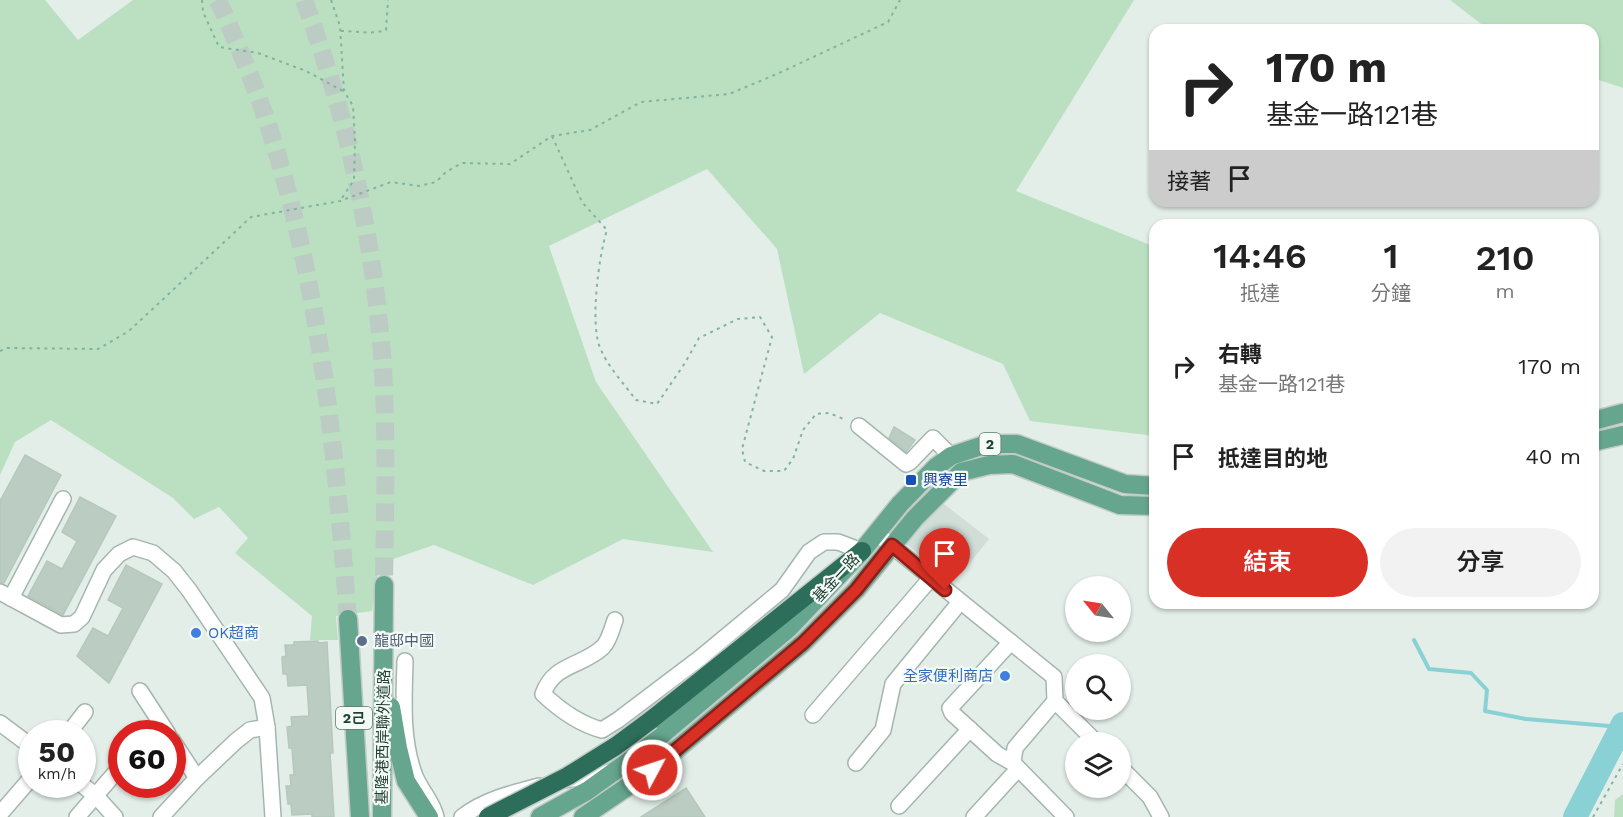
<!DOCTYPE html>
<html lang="zh-TW">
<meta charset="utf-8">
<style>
:root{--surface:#fff;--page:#f2f2f2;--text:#222;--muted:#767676;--accent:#d93025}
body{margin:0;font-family:"Work Sans","Noto Sans TC",sans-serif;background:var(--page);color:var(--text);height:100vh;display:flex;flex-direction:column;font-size:22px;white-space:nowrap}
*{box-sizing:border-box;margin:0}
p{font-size:20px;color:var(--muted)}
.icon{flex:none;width:33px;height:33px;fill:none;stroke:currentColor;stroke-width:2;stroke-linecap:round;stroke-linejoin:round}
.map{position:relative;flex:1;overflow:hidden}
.panel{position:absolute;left:1149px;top:219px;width:450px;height:390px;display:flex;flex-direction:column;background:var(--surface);border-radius:18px;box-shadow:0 2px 4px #0004}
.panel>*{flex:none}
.top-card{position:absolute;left:1149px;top:24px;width:450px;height:183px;border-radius:18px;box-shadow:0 2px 4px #0004;background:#fff;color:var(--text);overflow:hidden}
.needle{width:39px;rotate:300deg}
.buttons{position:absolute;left:1065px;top:576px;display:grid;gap:12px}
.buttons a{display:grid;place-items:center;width:66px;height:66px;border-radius:50%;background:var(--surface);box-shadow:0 2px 4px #0004;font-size:30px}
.speed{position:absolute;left:18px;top:720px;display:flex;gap:12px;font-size:30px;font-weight:700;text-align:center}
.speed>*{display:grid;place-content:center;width:78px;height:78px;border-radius:50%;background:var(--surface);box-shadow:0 2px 4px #0004;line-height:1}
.speed small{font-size:15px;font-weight:400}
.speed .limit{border:9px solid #d22;background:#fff;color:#111}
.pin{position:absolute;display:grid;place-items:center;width:51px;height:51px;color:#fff;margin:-62px -26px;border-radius:50% 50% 50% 0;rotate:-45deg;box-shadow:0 0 6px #0007}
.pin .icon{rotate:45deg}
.me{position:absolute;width:66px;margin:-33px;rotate:50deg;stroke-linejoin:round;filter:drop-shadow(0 0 4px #0008)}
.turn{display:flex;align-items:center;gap:21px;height:126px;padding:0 18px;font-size:27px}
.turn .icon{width:78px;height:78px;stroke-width:2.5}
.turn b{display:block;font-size:42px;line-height:51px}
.then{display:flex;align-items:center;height:57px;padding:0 18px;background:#0003;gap:12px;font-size:22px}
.eta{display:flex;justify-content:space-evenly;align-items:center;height:102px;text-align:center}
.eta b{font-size:36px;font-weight:600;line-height:42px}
.button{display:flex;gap:12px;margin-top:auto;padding:12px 18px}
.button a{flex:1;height:69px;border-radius:36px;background:var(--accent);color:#fff;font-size:24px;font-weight:600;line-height:69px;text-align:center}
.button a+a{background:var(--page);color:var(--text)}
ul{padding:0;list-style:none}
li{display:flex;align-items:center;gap:18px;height:90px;padding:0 18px}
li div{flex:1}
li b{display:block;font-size:22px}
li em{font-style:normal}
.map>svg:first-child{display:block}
</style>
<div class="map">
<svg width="1623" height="817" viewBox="0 0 1623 817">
<rect width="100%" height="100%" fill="#e3eee8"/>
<polygon fill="#d1ded7" points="939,500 989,539 961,574 934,568 903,541"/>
<g fill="#bbe0c1">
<polygon points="0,0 45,0 78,40 133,0 1134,0 1016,191 1155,247 1155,436 1030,421 1003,364 880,313 804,374 777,249 707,169 549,246 596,382 713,552 623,539 533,585 434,545 379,564 372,611 336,616 338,640 310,640 312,616 235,553 248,538 219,507 194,519 173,498 51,420 15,442 0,475"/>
<polygon points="1450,0 1623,0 1623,88 1593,78 1593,30 1489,30"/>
<polygon points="1623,794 1623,817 1614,817 1615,800"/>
</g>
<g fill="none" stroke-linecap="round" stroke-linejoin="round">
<polyline stroke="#89d1d5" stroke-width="4" points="1414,640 1429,669 1471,673 1487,690 1485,711 1526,719 1621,727"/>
<polyline stroke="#89d1d5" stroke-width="24" points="1575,817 1623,724"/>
</g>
<g fill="#bbccc3" stroke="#b5c8be" stroke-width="1.5">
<polygon points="894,427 915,440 906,452 889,438"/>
<polygon points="25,455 61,475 4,583 0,582 0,501"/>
<polygon points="80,497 116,516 63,615 28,596 47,561 62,569 77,541 62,532"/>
<polygon points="126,565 162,584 109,683 77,656 93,628 108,636 115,623 123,608 108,600"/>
<polygon points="318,641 318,643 327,642 333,753 330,753 334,817 312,817 312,814 292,815 291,804 288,804 286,786 291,786 290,775 294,775 292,748 289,748 287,727 292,726 291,717 309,716 307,685 288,686 287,674 283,674 282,657 286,656 285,645 294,645 294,642"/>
<polygon points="686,788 705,817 641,817"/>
</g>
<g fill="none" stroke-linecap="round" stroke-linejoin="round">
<g stroke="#bccbc4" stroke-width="18" stroke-dasharray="18 9" stroke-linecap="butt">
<path d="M217,0C224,11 229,25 234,37C245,62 255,87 264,113C320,276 335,448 348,619"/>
<path d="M304,0C348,118 374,242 383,367C387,440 385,513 384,585"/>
</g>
<g stroke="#a5b6af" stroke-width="18">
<g id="minor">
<polyline points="859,426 906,464 910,462 933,438 951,456"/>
<polyline points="876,533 1054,677 1055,701 1015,748 1013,763 1066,817"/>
<polyline points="0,592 61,625 74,624 82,617 104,570 119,554 133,547 153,553 174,571 189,590 262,698 267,727 273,817"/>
<polyline points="11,598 63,499"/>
<path d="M615,620C612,629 609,641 603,647C582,667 554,663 543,694C561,711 579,724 602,730L618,720L700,658L782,590L809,552L824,542H838L862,551"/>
<polyline points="1011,642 950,708 952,713 997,754 1013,763"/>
<path d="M405,661C404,699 401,740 415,776C421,791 433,802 436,817"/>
<polyline points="140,691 168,734"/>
<polyline points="1055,701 1096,742"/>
<polyline points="813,715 931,578"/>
<polyline points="0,723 32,747"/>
<polyline points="68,734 85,712"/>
<polyline points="172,740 197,778"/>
<polyline points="856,763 883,730 893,684 960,602"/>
<polyline points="1120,767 1150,797 1161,817"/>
<polyline points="565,780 612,772"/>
<polyline points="81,784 95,795 115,817"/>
<polyline points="899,806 970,729"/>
<polyline points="0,814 32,777"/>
<polyline points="77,817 122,765"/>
<polyline points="161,817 197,778 236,741 250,730 267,727"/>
<path d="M462,817C484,800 512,793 539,786"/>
<polyline points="974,817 1018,769"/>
</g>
</g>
<g stroke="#c1cac6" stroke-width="21">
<g id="major">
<polyline points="1593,421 1623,413"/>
<polyline points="1593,442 1623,435"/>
<polyline points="348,619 360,817"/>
<polyline points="391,707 398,748 406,781 429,817"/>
<polyline points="382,817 384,585"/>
<polyline points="540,817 587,791 640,753 789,628 862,551 900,504 936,467 951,456 987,444 1017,444 1125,484 1155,486"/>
<polyline points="583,817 652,770 803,643 856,590 915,518 961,472 989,465 1013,464 1120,505 1155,506"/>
</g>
</g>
<g stroke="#c1cac6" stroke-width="21">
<polyline id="highway" points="651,720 862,551"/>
</g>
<g stroke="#82b39f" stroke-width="2" stroke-dasharray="3 4.5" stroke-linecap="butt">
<polyline points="202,0 203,12 219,47 258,53 306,71 343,91"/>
<polyline points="331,0 340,26 344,91 353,106 355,141 354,180 340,201"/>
<path d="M341,31C356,31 372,35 386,30L388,0"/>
<path d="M552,136L582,202L607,230C599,255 589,326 601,350C609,368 624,384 636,400L657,404L685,363L699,338L738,319L760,317L772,337L742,449L745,462L764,471H784L793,459L803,430L816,414L829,413L846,420"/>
<polyline points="0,351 7,348 98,349 129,331 251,217 340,201 391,182 419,186 436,182 446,172 462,163 510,164 552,136 590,130 641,102 729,94 777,74 888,22 900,0"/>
<polyline points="1593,817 1623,764"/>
</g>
<use href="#minor" stroke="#fff" stroke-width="15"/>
<use href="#major" stroke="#66a58e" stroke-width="18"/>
<use href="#highway" stroke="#2c6e5a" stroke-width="18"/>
<g stroke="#c1cac6" stroke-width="21" stroke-linecap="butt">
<polyline id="highway-bridge" points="488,817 568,776 616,746 651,720"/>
</g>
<use href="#highway-bridge" stroke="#2c6e5a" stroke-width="18"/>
</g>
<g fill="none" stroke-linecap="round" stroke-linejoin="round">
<g stroke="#8d1f18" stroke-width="15">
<polyline id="route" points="652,770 803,643 856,590 892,545 945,590"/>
</g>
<use href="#route" stroke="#d93025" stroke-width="10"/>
</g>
<rect fill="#1a4fb4" stroke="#f4faf6" stroke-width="2" x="905" y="474" width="12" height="12" rx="3"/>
<g fill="#3f7fe0" stroke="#f4faf6" stroke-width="2">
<circle cx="196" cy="633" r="6"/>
<circle cx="1005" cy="676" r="6"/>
</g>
<circle fill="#5c6f8a" stroke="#f4faf6" stroke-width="2" cx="362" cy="641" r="6"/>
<g text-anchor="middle" stroke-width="4.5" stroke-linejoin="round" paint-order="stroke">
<g fill="#f4faf6" stroke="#61786f" stroke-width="1.5">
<rect x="979.5" y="433" width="21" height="22" rx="4.5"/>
<rect x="336" y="707" width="36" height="22" rx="4.5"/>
</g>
<g font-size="14" font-weight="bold" fill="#224035">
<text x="990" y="449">2</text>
<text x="354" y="723">2己</text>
</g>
<g font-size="15" fill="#164399" stroke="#f4faf6" text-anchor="start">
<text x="923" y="485">興寮里</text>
</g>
<g font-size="15" fill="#224035" stroke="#f4faf6">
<text transform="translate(836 578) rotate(-47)" y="5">基金一路</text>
<text transform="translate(383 737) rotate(-89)" y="5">基隆港西岸聯外道路</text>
</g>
<g font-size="15" fill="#366cbe" stroke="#f4faf6" text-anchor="start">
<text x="208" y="638">OK超商</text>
<text x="993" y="681" text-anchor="end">全家便利商店</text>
</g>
<g font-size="15" fill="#4e5e75" stroke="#f4faf6" text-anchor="start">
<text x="374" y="646">龍邸中國</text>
</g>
</g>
</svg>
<div class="buttons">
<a><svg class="needle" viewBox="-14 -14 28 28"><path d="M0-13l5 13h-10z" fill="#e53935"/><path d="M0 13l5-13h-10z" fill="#767676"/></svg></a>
<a><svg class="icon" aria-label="search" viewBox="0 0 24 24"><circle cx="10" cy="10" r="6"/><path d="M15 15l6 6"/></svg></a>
<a><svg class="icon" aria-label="layers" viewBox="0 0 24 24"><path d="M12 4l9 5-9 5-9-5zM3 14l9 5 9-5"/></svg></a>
</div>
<div class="speed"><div>50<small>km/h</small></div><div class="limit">60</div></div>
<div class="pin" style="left:945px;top:590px;background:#d93025"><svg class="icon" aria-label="arrive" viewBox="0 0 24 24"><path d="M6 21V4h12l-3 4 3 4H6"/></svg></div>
<svg class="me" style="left:652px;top:770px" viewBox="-20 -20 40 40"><circle r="17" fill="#d93025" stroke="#fff" stroke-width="3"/><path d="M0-11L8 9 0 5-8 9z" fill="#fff"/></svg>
<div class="top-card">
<div class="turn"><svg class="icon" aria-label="right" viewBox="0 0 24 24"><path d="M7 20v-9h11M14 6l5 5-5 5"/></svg><div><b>170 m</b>基金一路121巷</div></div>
<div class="then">接著<svg class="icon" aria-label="arrive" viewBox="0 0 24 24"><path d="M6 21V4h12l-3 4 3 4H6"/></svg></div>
</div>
<section class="panel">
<div class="eta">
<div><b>14:46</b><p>抵達</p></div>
<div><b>1</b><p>分鐘</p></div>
<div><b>210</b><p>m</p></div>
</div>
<ul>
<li><svg class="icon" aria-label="right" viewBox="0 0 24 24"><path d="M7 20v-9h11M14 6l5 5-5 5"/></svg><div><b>右轉</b><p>基金一路121巷</p></div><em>170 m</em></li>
<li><svg class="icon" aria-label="arrive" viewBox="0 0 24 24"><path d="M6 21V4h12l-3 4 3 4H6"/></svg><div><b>抵達目的地</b></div><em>40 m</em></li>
</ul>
<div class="button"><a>結束</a><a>分享</a></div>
</section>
</div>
